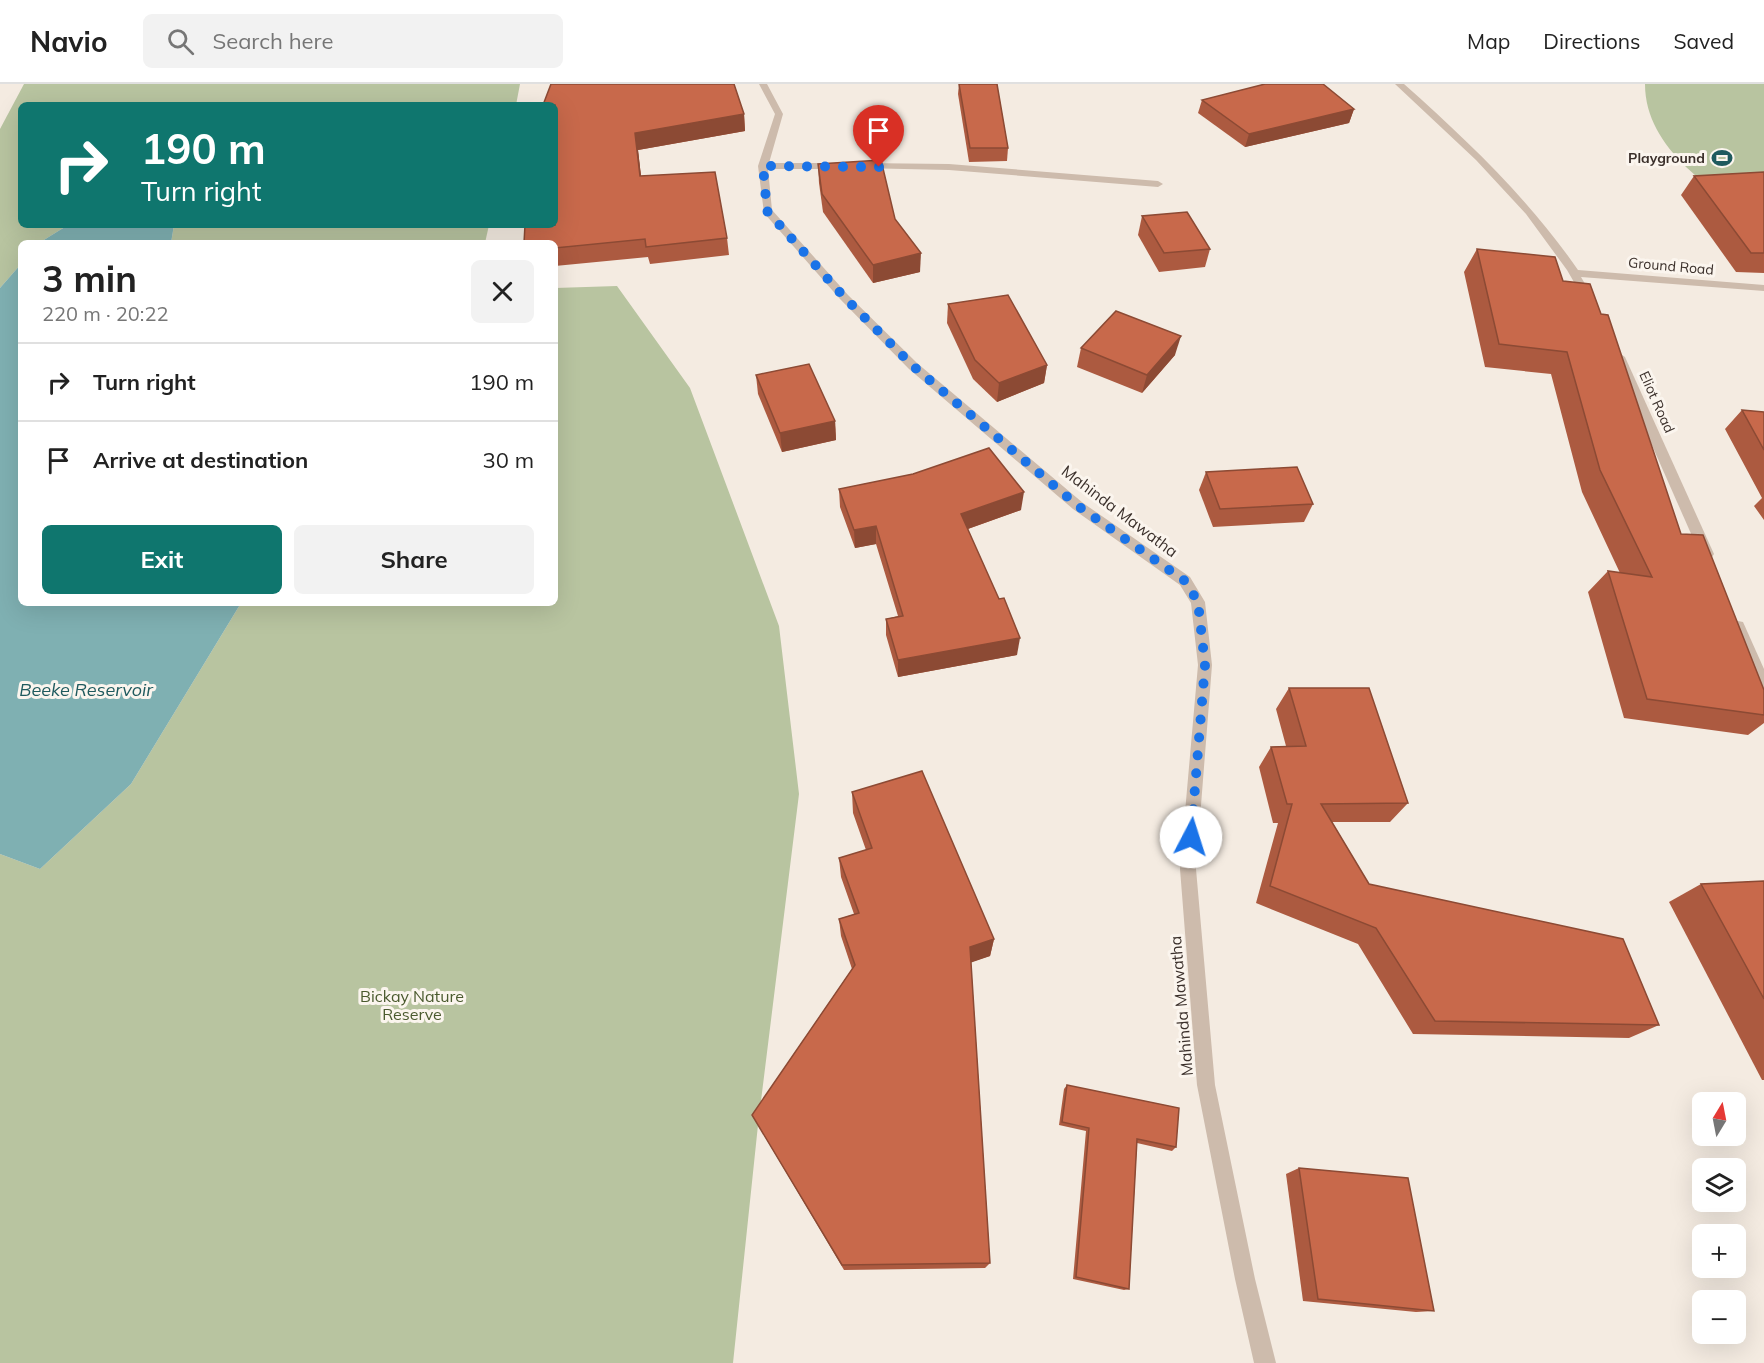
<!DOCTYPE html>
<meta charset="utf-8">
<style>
:root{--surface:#fff;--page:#f2f2f2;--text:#222;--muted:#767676;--line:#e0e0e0;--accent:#0f766e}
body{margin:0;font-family:Mulish,sans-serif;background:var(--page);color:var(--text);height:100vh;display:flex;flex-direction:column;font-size:22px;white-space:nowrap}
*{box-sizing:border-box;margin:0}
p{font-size:20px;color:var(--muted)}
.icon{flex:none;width:33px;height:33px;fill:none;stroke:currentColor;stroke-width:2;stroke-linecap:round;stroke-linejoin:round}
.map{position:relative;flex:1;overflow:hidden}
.drawer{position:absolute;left:18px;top:156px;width:540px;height:366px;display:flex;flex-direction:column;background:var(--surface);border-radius:9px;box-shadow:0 6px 24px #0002}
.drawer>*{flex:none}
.hud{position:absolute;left:18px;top:18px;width:540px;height:126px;border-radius:9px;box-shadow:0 6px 24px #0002;background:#0f766e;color:#fff;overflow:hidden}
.needle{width:39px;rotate:10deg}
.fabs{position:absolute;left:1692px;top:1008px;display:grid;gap:12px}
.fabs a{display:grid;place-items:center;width:54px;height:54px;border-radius:9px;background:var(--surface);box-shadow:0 6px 24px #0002;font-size:30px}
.pin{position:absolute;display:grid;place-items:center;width:51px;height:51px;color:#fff;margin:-62px -26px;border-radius:50% 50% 50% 0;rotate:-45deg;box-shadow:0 0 6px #0007}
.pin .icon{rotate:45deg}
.me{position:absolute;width:66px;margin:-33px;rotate:5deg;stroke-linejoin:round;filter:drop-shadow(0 0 4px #0008)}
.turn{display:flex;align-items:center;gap:21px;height:126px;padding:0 24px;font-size:27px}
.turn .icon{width:78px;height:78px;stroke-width:2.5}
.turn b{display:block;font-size:42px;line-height:51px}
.round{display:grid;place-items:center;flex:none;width:63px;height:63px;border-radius:9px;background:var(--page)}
.head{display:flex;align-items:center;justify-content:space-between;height:102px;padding:0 24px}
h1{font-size:36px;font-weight:700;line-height:45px}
.primary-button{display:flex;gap:12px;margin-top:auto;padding:12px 24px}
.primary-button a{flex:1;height:69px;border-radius:9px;background:var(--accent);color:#fff;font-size:24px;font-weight:700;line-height:69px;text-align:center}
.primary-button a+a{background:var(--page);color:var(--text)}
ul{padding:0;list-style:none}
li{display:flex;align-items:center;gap:18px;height:78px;padding:0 24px;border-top:2px solid var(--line)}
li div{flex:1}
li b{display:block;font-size:22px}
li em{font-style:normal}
header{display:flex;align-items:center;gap:36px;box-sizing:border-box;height:84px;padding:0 30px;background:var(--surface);border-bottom:2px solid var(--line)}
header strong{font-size:28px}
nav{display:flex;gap:33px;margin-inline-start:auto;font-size:21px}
.search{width:420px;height:54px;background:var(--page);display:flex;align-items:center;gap:15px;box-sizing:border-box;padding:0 21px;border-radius:9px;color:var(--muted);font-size:22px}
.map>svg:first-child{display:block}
</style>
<header>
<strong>Navio</strong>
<div class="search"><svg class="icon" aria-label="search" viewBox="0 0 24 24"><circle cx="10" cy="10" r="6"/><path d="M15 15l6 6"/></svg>Search here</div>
<nav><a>Map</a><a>Directions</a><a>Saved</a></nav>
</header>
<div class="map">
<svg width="1764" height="1279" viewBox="0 0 1764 1279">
<rect width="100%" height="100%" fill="#f4ebe1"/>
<g fill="#b8c4a0">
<polygon points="24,0 520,0 516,21 21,21 21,141 68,141 39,159 21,159 21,180 0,204 0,45"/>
<path d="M1645,0H1764V141C1715,108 1645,66 1645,0Z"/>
<polygon points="174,141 489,141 485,159 171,159"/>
<polygon points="617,202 690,304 779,542 799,710 758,1041 733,1279 0,1279 0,770 40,785 131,700 241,519 555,519 555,204"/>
</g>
<g fill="#7fb0b2">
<polygon points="68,141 174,141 171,159 39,159"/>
<polygon points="21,180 21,519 241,519 131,700 40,785 0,770 0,204"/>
</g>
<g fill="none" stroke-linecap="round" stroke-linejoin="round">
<g fill="#cdbbac" fill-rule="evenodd">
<polygon points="759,0 767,0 783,30 769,79 838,79 843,82 838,85 768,85 772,126 848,211 917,279 1083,419 1190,493 1205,518 1212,581 1196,785 1215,1001 1255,1195 1276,1279 1254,1279 1235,1195 1197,1001 1180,785 1198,581 1191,519 1180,501 1073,425 909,285 840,215 764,129 758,82 775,30"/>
<path d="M1395,0H1404C1468,57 1529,115 1578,186L1764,201V207L1581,193L1595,217L1590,220L1586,219L1567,186L1526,130L1476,76Z"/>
<polygon points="862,79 949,80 1158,97 1163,100 1158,103 949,86 859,84 857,82"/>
<polygon points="1619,269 1625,273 1714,470 1712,473 1702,473 1700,470 1613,273"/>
<polygon points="1738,537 1743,538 1764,585 1764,608 1759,606 1757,602 1731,542"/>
</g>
</g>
<g fill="#ac5a40">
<polygon points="959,0 997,0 1008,64 1007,77 969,78 958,10"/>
<polygon points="1202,16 1354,25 1349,39 1245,63 1198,29"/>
<polygon points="555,21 744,30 745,47 638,66 641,92 727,154 729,171 650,180 648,173 555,182"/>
<polygon points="818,80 895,135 920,188 873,199 823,128 819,99"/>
<polygon points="1764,88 1764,189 1736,188 1681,111 1694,92"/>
<polygon points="1142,132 1210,165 1205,183 1159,188 1138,151"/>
<polygon points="1477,165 1563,197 1681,450 1764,606 1764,639 1748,651 1624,634 1588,508 1608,487 1620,489 1582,408 1551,290 1485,283 1464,188"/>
<polygon points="948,220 1047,281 1044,299 997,318 973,295 947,239"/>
<polygon points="1081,264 1175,271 1142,309 1077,283"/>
<polygon points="756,291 835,337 836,356 782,368 758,310"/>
<polygon points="1742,326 1764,328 1764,436 1754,422 1762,414 1725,345"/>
<polygon points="1206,388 1313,420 1304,438 1213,443 1199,406"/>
<polygon points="839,405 1021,426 968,445 1017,571 898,593 886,551 886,535 898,532 876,460 855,464 840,423"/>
<polygon points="1289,604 1408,719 1390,738 1332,738 1369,800 1659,941 1629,954 1413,950 1358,860 1256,819 1278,739 1273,739 1259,683 1271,663 1286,662 1276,625"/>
<polygon points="852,708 994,855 990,872 971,878 990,1179 985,1184 844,1186 752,1031 852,885 841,852 839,835 854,830 841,793 839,774 866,766 853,729"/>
<polygon points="1764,797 1764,996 1762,996 1669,818 1701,800"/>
<polygon points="1067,1001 1176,1063 1172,1067 1137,1059 1129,1205 1124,1206 1073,1195 1086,1047 1059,1041 1064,1005"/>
<polygon points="1299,1084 1434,1227 1416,1228 1303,1217 1286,1090"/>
</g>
<g fill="#8c4a34">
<polygon points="1354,25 1349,39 1245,63 1249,50"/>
<polygon points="744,30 745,47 638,66 643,110 640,92 635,49"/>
<polygon points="921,169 920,188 873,199 873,181"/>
<polygon points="1181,252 1175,271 1142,309 1147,291"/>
<polygon points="1047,281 1044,299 997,318 999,299"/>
<polygon points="835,337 836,356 782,368 780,349"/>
<polygon points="1024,408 1021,426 959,448 961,430"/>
<polygon points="876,442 876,460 855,464 854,446"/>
<polygon points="1020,554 1017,571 898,593 898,576"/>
<polygon points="994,855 990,872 967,880 970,863"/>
</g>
<g fill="#c8694b" stroke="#8c4a34" stroke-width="1.5">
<polygon points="551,0 734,0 744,30 635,49 640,92 715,88 727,154 646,163 645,155 555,164 555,159 524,159 525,141 555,141 555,21 543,21"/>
<polygon points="959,0 997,0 1008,64 970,64"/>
<polygon points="1265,0 1323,0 1354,25 1249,50 1202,16"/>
<polygon points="881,76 895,135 921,169 873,181 822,110 818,80"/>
<polygon points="1764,88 1764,169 1751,169 1694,92"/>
<polygon points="1187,128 1210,165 1164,169 1142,132"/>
<polygon points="1477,165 1555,173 1563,197 1590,200 1601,230 1608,231 1681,450 1703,451 1764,606 1764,631 1647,615 1608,487 1652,493 1600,386 1567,268 1499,260"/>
<polygon points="1008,211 1047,281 999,299 975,276 948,220"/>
<polygon points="1116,227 1181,252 1147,291 1081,264"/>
<polygon points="809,280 835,337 780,349 756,291"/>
<polygon points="1742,326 1764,328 1764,366"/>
<polygon points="989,364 1024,408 961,430 999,515 1004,514 1020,554 898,576 886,535 903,532 876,442 854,446 839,405 913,390"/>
<polygon points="1297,383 1313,420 1220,425 1206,388"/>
<polygon points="1289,604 1369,604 1408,719 1321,720 1369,800 1623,855 1659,941 1435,937 1376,844 1270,802 1292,720 1287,720 1271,663 1306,662"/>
<polygon points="922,687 994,855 970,863 990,1179 842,1181 752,1031 855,881 839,835 859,829 839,774 872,764 852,708"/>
<polygon points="1764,797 1764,915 1701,800"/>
<polygon points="1067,1001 1179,1024 1176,1063 1137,1055 1129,1205 1076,1193 1089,1044 1062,1038"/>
<polygon points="1299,1084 1408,1094 1434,1227 1318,1215"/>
</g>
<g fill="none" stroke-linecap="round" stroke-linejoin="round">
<polyline stroke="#1a73e8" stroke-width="10" stroke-dasharray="0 18" points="879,83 763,82 767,127 844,213 913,282 1078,422 1185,497 1198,518 1205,581 1191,753"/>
</g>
<defs>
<g id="stadium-bare" transform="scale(1.62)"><path d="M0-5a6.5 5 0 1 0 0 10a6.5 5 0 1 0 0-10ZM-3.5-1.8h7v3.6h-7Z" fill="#1f5a5e" stroke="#fbf5ee" stroke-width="2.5" paint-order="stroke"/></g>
</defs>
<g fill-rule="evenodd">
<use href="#stadium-bare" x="1722" y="74"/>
</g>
<g text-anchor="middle" stroke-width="6" stroke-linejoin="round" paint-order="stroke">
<g font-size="14" font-weight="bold" fill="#3b302b" stroke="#fbf5ee" text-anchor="end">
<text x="1705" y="79">Playground</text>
</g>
<g font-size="14" fill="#3b302b" stroke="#fbf5ee">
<text transform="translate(1671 182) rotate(5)" y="5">Ground Road</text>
<text transform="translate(1657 318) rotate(66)" y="5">Eliot Road</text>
</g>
<g font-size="16" fill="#3b302b" stroke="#fbf5ee">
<text transform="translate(1120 427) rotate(37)" y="6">Mahinda Mawatha</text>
<text transform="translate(1181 922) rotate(-95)" y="6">Mahinda Mawatha</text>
</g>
<g font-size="16" fill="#4a5a2e" stroke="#fbf5ee">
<text x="412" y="918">Bickay Nature<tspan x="412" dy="18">Reserve</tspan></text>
</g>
<g font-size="18" font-style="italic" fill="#1f5a5e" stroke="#fbf5ee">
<text x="86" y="612">Beeke Reservoir</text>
</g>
</g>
</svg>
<div class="fabs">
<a><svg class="needle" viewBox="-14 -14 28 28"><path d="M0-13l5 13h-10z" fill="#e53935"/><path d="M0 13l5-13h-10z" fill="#767676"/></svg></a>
<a><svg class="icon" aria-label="layers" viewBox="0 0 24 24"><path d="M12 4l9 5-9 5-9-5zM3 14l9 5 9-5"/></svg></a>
<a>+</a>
<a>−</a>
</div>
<div class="pin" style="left:879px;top:83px;background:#d93025"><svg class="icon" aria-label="arrive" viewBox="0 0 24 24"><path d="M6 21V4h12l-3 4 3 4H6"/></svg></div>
<svg class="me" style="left:1191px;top:753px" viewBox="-20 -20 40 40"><circle r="19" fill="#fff"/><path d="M0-13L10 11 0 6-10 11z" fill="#1a73e8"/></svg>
<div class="hud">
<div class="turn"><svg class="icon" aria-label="right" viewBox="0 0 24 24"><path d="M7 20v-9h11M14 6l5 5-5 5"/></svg><div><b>190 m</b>Turn right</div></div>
</div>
<section class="drawer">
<div class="head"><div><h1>3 min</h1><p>220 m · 20:22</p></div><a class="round"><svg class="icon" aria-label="close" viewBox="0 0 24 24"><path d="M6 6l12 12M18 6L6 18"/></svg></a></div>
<ul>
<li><svg class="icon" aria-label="right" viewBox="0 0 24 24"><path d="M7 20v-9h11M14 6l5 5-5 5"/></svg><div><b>Turn right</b></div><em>190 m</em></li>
<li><svg class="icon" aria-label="arrive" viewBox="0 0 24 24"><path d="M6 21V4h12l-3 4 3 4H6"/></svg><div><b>Arrive at destination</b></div><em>30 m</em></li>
</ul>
<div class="primary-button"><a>Exit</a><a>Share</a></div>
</section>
</div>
